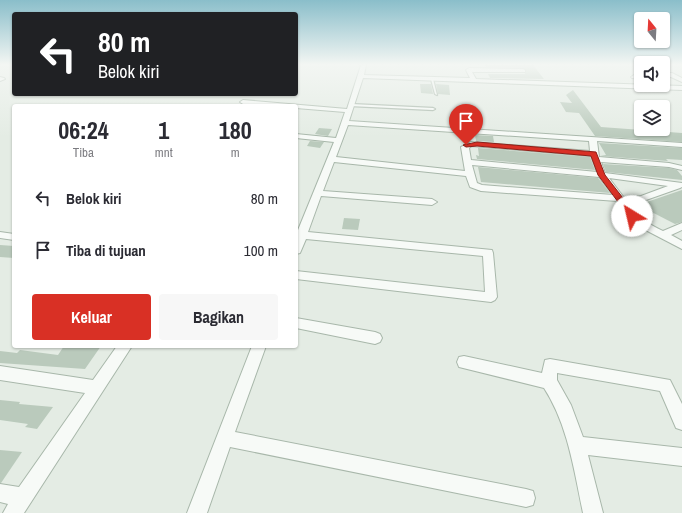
<!DOCTYPE html>
<html lang="id">
<style>
:root{--surface:#fff;--page:#f7f7f7;--text:#2b2b33;--muted:#7c7c81;--accent:#d93025}
body{margin:0;font-family:"Archivo Narrow",sans-serif;background:var(--page);color:var(--text);height:100vh;display:flex;flex-direction:column;font-size:15px;white-space:nowrap}
*{box-sizing:border-box;margin:0}
p{font-size:13px;color:var(--muted)}
.icon{flex:none;width:22px;height:22px;fill:none;stroke:currentColor;stroke-width:2;stroke-linecap:round;stroke-linejoin:round}
.map{position:relative;flex:1;overflow:hidden}
.drawer{position:absolute;left:12px;top:104px;width:286px;height:244px;display:flex;flex-direction:column;background:var(--surface);border-radius:4px;box-shadow:0 1px 3px #0004}
.drawer>*{flex:none}
.guide{position:absolute;left:12px;top:12px;width:286px;height:84px;border-radius:4px;box-shadow:0 1px 3px #0004;background:#202124;color:#fff;overflow:hidden}
.needle{width:26px;rotate:342deg}
.buttons{position:absolute;left:634px;top:12px;display:grid;gap:8px}
.buttons a{display:grid;place-items:center;width:36px;height:36px;border-radius:4px;background:var(--surface);box-shadow:0 1px 3px #0004;font-size:20px}
.pin{position:absolute;display:grid;place-items:center;width:34px;height:34px;color:#fff;margin:-41px -17px;border-radius:50% 50% 50% 0;rotate:-45deg;box-shadow:0 0 4px #0007}
.pin .icon{rotate:45deg}
.me{position:absolute;width:44px;margin:-22px;rotate:324deg;stroke-linejoin:round;filter:drop-shadow(0 0 3px #0008)}
.turn{display:flex;align-items:center;gap:14px;height:84px;padding:0 20px;font-size:18px}
.turn .icon{width:52px;height:52px;stroke-width:2.5}
.turn b{display:block;font-size:28px;line-height:34px}
.eta{display:flex;justify-content:space-evenly;align-items:center;height:68px;text-align:center}
.eta b{font-size:24px;font-weight:700;line-height:28px}
.action{display:flex;gap:8px;margin-top:auto;padding:8px 20px}
.action a{flex:1;height:46px;border-radius:4px;background:var(--accent);color:#fff;font-size:16px;font-weight:700;line-height:46px;text-align:center}
.action a+a{background:var(--page);color:var(--text)}
ul{padding:0;list-style:none}
li{display:flex;align-items:center;gap:12px;height:52px;padding:0 20px}
li div{flex:1}
li b{display:block;font-size:15px}
li em{font-style:normal}
.map>svg:first-child{display:block}
</style>
<div class="map">
<svg width="682" height="513" viewBox="0 0 682 513">
<rect width="100%" height="100%" fill="#e4ece4"/>
<g fill="#bacabc">
<polygon points="485,65 533,65 544,79 490,78 488,74 525,74 526,70 523,68 486,67"/>
<polygon points="420,84 431,84 433,94 421,93"/>
<polygon points="436,84 449,85 450,95 438,94"/>
<polygon points="573,90 601,127 682,133 682,142 595,136 579,113 566,112 560,102 572,103 566,95"/>
<polygon points="319,128 332,129 328,136 315,134"/>
<polygon points="475,135 493,136 494,142 476,141"/>
<polygon points="310,141 324,142 320,148 307,146"/>
<polygon points="599,143 682,148 682,160 666,159 668,161 600,156 606,155"/>
<polygon points="478,148 590,157 595,170 477,159 476,155 479,156"/>
<polygon points="603,164 669,168 677,170 682,176 682,180 606,172"/>
<polygon points="478,167 598,178 610,193 481,182"/>
<polygon points="682,190 682,222 675,224 638,205"/>
<polygon points="344,218 360,219 358,230 342,229"/>
<polygon points="0,245 14,246 14,258 0,257"/>
<polygon points="64,346 101,346 85,369 0,363 0,351 17,353 20,350 58,355"/>
<polygon points="0,400 20,402 19,404 53,407 37,429 25,427 28,424 0,420"/>
<polygon points="0,450 22,452 1,483 0,483"/>
</g>
<g fill="none" stroke-linecap="round" stroke-linejoin="round">
<g stroke="#a8b7aa" stroke-width="2.5">
<g id="service">
<polygon points="432,78 433,79 437,95 435,94 431,79"/>
<polygon points="351,104 433,108 435,109 433,110 350,106 349,105"/>
</g>
</g>
<g stroke="#a8b7aa" stroke-width="2">
<g id="minor">
<path d="M361,65H366L364,75L470,78L466,70L469,68L523,69L525,70V72H472L476,79L682,86V90L363,78L349,121L682,143V147L597,141L599,157L669,163L682,166V170L669,167L601,162L605,173L682,183V187L680,188L646,200L628,204C636,218 649,224 663,231L682,223V230L671,235L682,241V249L634,224L624,213L617,201L481,191L470,187L466,176L334,162L323,191L432,199L437,202L432,205L321,196L308,232L492,250L493,253L497,297L495,300L491,302L296,279V271L485,292L483,256L306,239L300,253L296,254V235L334,142L296,138V134L336,138L345,112L296,108V106L243,104L240,102L243,100L347,109ZM348,125L589,141L590,151L471,142L461,147L465,171L336,157ZM472,146L591,156L597,172L471,160L469,148ZM472,165L599,177L613,195L482,185L477,183ZM609,178L668,186L641,196L625,199Z"/>
<polygon points="663,73 672,73 682,78 682,82 671,77 663,77"/>
<polygon points="634,75 641,75 641,79 632,78 631,77"/>
<polygon points="0,77 4,78 5,79 0,81"/>
<polygon points="0,232 14,234 14,240 0,238"/>
<polygon points="296,318 375,332 380,334 382,338 380,342 375,344 296,328"/>
<polygon points="117,346 132,346 24,513 3,513 8,504 0,502 0,484 19,487 85,393 0,380 0,366 93,380"/>
<polygon points="252,346 266,346 235,432 526,489 533,491 535,498 533,505 526,507 230,447 207,513 187,513"/>
<path d="M464,356L542,373L545,360L550,359L670,380L682,404V430L676,428L660,391L557,373V380L571,405L583,437L682,448V466L588,455L603,513H583C574,470 568,425 544,388L459,367L457,362L459,357Z"/>
</g>
</g>
<use href="#service" fill="#f7faf7" fill-rule="evenodd"/>
<use href="#minor" fill="#f7faf7" fill-rule="evenodd"/>
</g>
<linearGradient id="sky" x2="0" y2="1"><stop stop-color="#8abeca"/><stop offset="0.47" stop-color="#f3f6f3"/><stop offset="1" stop-color="#f3f6f3" stop-opacity="0"/></linearGradient>
<rect width="682" height="137" fill="url(#sky)"/>
<polygon fill="#d93025" stroke="#8d1f18" points="477,142 596,152 605,175 637,216 632,219 630,218 598,175 591,156 477,146 466,147 463,145"/>
</svg>
<div class="buttons">
<a><svg class="needle" viewBox="-14 -14 28 28"><path d="M0-13l5 13h-10z" fill="#e53935"/><path d="M0 13l5-13h-10z" fill="#7c7c81"/></svg></a>
<a><svg class="icon" aria-label="sound" viewBox="0 0 24 24"><path d="M4 9h4l5-4v14l-5-4H4zM17 9q2 3 0 6"/></svg></a>
<a><svg class="icon" aria-label="layers" viewBox="0 0 24 24"><path d="M12 4l9 5-9 5-9-5zM3 14l9 5 9-5"/></svg></a>
</div>
<div class="pin" style="left:466px;top:145px;background:#d93025"><svg class="icon" aria-label="arrive" viewBox="0 0 24 24"><path d="M6 21V4h12l-3 4 3 4H6"/></svg></div>
<svg class="me" style="left:632px;top:216px" viewBox="-20 -20 40 40"><circle r="19" fill="#fff"/><path d="M0-13L10 11 0 6-10 11z" fill="#d93025"/></svg>
<div class="guide">
<div class="turn"><svg class="icon" aria-label="left" viewBox="0 0 24 24"><path d="M17 20v-9H6M10 6l-5 5 5 5"/></svg><div><b>80 m</b>Belok kiri</div></div>
</div>
<section class="drawer">
<div class="eta">
<div><b>06:24</b><p>Tiba</p></div>
<div><b>1</b><p>mnt</p></div>
<div><b>180</b><p>m</p></div>
</div>
<ul>
<li><svg class="icon" aria-label="left" viewBox="0 0 24 24"><path d="M17 20v-9H6M10 6l-5 5 5 5"/></svg><div><b>Belok kiri</b></div><em>80 m</em></li>
<li><svg class="icon" aria-label="arrive" viewBox="0 0 24 24"><path d="M6 21V4h12l-3 4 3 4H6"/></svg><div><b>Tiba di tujuan</b></div><em>100 m</em></li>
</ul>
<div class="action"><a>Keluar</a><a>Bagikan</a></div>
</section>
</div>
